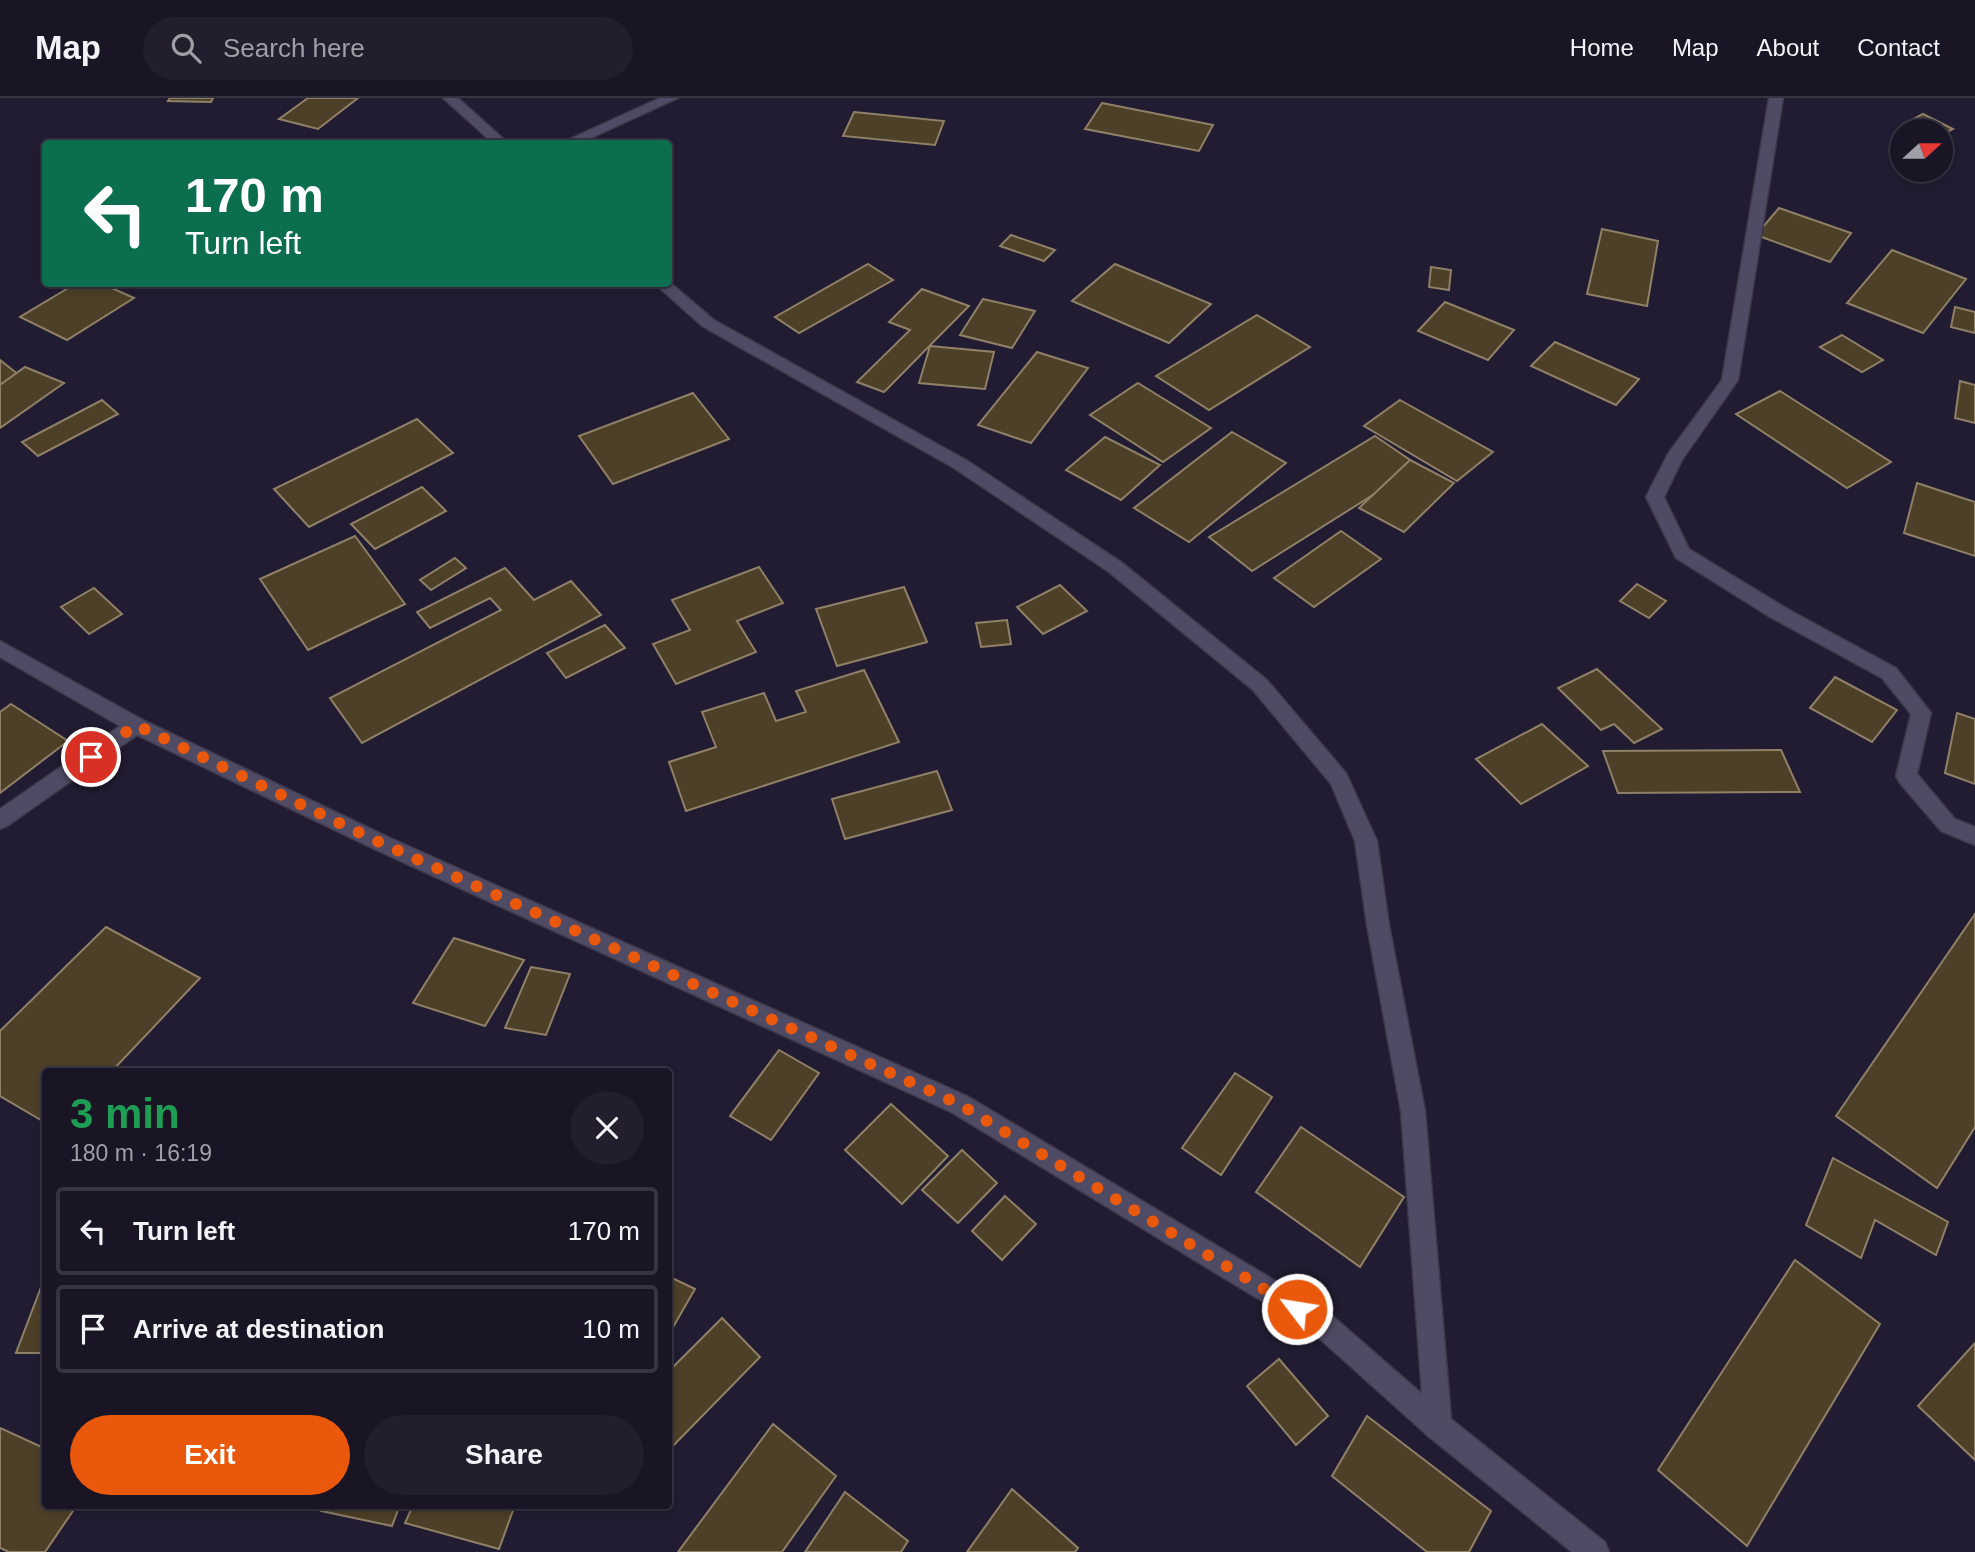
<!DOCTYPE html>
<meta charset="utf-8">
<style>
:root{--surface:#191525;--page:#221e2d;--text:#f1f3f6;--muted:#9f9fa7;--line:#373442;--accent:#ea580c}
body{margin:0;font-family:Arial,sans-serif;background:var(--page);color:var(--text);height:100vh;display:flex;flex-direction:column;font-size:26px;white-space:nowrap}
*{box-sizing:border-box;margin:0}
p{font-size:23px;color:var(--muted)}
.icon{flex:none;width:38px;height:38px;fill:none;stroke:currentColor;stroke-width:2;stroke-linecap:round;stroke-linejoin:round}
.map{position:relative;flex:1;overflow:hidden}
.details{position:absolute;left:42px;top:970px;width:630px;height:441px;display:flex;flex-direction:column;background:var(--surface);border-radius:7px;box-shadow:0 4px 10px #0003,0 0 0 2px var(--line)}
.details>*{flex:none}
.hud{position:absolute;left:42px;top:42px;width:630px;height:147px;border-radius:7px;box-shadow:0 4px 10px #0003,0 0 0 2px var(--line);background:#0b6e4f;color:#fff;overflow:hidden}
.needle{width:46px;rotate:69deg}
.tools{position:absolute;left:1890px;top:21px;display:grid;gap:14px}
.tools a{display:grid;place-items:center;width:63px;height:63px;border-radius:50%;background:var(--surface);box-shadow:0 4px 10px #0003,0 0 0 2px var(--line);font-size:35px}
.pin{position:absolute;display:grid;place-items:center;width:60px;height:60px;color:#fff;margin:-30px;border:4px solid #fff;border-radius:50%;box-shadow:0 2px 7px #0007}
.me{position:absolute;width:77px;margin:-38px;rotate:301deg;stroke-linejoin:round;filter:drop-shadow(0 0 5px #0008)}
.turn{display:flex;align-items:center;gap:24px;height:147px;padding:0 28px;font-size:32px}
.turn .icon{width:91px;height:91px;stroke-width:2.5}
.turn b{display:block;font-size:49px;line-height:60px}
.round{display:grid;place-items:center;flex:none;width:74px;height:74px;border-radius:37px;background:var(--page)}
.headline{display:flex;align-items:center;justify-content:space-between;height:119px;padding:0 28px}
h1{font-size:42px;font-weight:800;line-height:52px;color:#1e9e55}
.cta{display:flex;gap:14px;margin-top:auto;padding:14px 28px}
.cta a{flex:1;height:80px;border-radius:42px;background:var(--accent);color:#fff;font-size:28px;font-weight:800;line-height:80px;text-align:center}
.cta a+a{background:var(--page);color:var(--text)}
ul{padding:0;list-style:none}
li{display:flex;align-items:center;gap:21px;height:88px;margin:0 14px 10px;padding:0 14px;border:4px solid var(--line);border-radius:7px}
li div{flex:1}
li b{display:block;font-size:26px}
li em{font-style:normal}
header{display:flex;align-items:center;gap:42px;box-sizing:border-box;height:98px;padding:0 35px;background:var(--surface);border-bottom:2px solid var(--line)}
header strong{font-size:33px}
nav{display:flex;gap:38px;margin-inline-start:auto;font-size:24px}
.search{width:490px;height:63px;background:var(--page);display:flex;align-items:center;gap:18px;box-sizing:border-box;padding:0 24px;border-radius:38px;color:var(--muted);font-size:26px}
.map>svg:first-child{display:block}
</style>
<header>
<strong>Map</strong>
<div class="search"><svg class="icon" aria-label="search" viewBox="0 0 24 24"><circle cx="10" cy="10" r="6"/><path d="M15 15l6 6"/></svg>Search here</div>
<nav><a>Home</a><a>Map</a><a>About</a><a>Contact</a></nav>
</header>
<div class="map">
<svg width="1975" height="1454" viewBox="0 0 1975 1454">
<rect width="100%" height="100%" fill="#211c31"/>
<g fill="#4d4028" stroke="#8f8067" stroke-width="2">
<polygon points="170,0 213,0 211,4 168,3"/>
<polygon points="308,0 358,0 318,31 279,21"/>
<polygon points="1102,5 1213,27 1199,53 1085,31"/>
<polygon points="854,14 944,23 935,47 843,38"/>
<polygon points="1923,16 1953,31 1941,37 1941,33 1927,33 1908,24"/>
<polygon points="1779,110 1851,135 1830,164 1756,137"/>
<polygon points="1602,131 1658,143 1647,208 1587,196"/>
<polygon points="1011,137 1055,152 1044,163 1000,148"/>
<polygon points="1892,152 1966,181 1923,235 1847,205"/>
<polygon points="868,166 893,182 799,235 775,219"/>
<polygon points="1115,166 1211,206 1169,245 1072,203"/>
<polygon points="1431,169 1451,172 1449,192 1429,189"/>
<polygon points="75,186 103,186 134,200 67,242 20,219"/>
<polygon points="922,191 969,208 884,294 857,284 910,232 889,224"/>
<polygon points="983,201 1035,213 1012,250 960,237"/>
<polygon points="1445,204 1514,232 1488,262 1418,233"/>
<polygon points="1955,209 1975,214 1975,235 1951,229"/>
<polygon points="1257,217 1310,249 1209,312 1156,278"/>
<polygon points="1842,237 1883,262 1862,274 1820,249"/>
<polygon points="1555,244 1639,281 1616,307 1531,268"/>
<polygon points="930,248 994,254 985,291 919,285"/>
<polygon points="1037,254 1088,270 1031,345 978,327"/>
<polygon points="0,262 19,277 0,287"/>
<polygon points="25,269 64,285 0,330 0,287"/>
<polygon points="1960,283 1975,287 1975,325 1955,320"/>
<polygon points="1138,285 1211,330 1163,364 1090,317"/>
<polygon points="1780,293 1891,364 1847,390 1736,316"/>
<polygon points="693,295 729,341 613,386 579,338"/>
<polygon points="102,302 118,316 38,358 22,344"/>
<polygon points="1400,302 1493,354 1457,383 1364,328"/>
<polygon points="417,321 453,355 309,429 274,391"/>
<polygon points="1232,334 1286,365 1189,444 1134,410"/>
<polygon points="1375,338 1419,368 1252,473 1209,439"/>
<polygon points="1105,339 1160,367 1121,402 1066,372"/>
<polygon points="1410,362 1454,385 1404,434 1359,410"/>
<polygon points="1917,385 1975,404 1975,458 1904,435"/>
<polygon points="422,389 446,413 375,451 351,426"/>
<polygon points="1341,433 1381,461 1314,509 1274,480"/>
<polygon points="355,438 405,506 308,552 260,481"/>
<polygon points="455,460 466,470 431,492 420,482"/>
<polygon points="759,469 783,505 737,523 756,554 676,586 653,546 690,532 672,502"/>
<polygon points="505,470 534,502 571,483 601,517 362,645 330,600 501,512 490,500 430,530 417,514"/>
<polygon points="1637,486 1666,503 1649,520 1620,503"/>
<polygon points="1060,487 1087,513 1043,536 1017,509"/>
<polygon points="904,489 927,544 837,568 816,511"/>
<polygon points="94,490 122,516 89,536 61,509"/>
<polygon points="1007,522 1011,546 981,549 976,525"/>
<polygon points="605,527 625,550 566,580 547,555"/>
<polygon points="1597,571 1662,631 1634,645 1614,626 1601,632 1558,590"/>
<polygon points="864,572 899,644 686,713 669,664 716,649 702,614 764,595 776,623 806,614 796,593"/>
<polygon points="1835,579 1897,612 1872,644 1810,610"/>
<polygon points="11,606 68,643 0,695 0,614"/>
<polygon points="1957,615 1975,621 1975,686 1945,675"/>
<polygon points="1542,626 1588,668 1521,706 1476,661"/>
<polygon points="1781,652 1800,694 1618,695 1603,653"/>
<polygon points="937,673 952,712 845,741 832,701"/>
<polygon points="1975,816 1975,1029 1937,1090 1836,1018"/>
<polygon points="106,829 200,880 112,973 46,973 46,1025 0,998 0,933"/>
<polygon points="454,840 524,862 485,928 413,905"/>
<polygon points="531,869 570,876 546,937 505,930"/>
<polygon points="779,952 819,975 771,1042 730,1018"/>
<polygon points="1235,975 1272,999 1221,1077 1182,1050"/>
<polygon points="891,1006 948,1058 902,1106 845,1052"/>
<polygon points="1301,1029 1404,1099 1360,1169 1256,1094"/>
<polygon points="962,1052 997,1085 958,1125 922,1092"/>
<polygon points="1833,1060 1948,1124 1936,1157 1875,1122 1861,1160 1806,1127"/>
<polygon points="1005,1098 1036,1126 1002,1162 972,1133"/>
<polygon points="1795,1162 1880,1226 1747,1448 1658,1372"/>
<polygon points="46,1176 46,1255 16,1255"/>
<polygon points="668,1178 695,1191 668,1238"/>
<polygon points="722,1220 760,1259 668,1353 668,1274"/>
<polygon points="1975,1245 1975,1362 1918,1308"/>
<polygon points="1279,1261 1328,1318 1296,1347 1247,1288"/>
<polygon points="1367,1318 1491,1413 1469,1454 1427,1454 1332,1378"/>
<polygon points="773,1326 836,1378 782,1454 678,1454"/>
<polygon points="0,1330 46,1351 46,1407 77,1407 45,1454 9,1454 0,1450"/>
<polygon points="1012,1391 1078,1450 1075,1454 967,1454"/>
<polygon points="845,1394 908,1443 901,1454 805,1454"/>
<polygon points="324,1407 400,1407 392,1428 321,1413"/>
<polygon points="413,1407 515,1407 499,1451 405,1425"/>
</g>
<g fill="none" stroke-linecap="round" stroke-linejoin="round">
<g stroke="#3c384a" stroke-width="3">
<g id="minor">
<polygon points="443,0 458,0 509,46 494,46"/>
<polygon points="660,0 678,0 578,46 559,46"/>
<polygon points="1769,0 1783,0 1738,282 1682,362 1664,399 1689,451 1784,509 1896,570 1931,615 1917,676 1955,721 1975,729 1975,747 1941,733 1899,684 1896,678 1911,616 1882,580 1770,519 1676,460 1646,399 1668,356 1722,282"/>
<polygon points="668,183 714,222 966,362 1121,464 1267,582 1346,675 1377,743 1389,827 1425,1013 1451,1321 1605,1444 1609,1454 1572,1454 1428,1338 1311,1233 951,1014 374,751 137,637 7,728 0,731 0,711 120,628 0,559 0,543 143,622 388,739 967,998 1329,1215 1422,1296 1401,1013 1367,827 1355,743 1331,686 1253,592 1109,474 954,370 702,228 655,186 668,186"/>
</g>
</g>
<use href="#minor" fill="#504b64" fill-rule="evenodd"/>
</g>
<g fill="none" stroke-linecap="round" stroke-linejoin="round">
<polyline stroke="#ea580c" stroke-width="12" stroke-dasharray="0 21.6" points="91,659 136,627 381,745 959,1006 1297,1211"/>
</g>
</svg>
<div class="tools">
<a><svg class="needle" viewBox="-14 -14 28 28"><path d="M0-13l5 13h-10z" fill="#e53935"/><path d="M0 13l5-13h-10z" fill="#9f9fa7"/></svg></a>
</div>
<div class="pin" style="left:91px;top:659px;background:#d93025"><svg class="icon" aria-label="arrive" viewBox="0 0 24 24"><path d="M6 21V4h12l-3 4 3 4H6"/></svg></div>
<svg class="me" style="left:1297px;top:1211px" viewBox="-20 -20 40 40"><circle r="17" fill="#ea580c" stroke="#fff" stroke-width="3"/><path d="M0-11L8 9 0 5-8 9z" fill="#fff"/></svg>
<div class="hud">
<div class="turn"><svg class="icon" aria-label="left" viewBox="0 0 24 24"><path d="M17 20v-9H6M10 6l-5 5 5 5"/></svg><div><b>170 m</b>Turn left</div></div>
</div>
<section class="details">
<div class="headline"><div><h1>3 min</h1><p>180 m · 16:19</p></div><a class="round"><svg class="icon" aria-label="close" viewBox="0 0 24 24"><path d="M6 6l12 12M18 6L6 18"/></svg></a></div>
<ul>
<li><svg class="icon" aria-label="left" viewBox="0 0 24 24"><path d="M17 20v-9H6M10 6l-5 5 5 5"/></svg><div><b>Turn left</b></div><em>170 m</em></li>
<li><svg class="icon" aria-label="arrive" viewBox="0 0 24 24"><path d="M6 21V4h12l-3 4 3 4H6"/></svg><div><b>Arrive at destination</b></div><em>10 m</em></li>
</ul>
<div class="cta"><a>Exit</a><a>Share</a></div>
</section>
</div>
